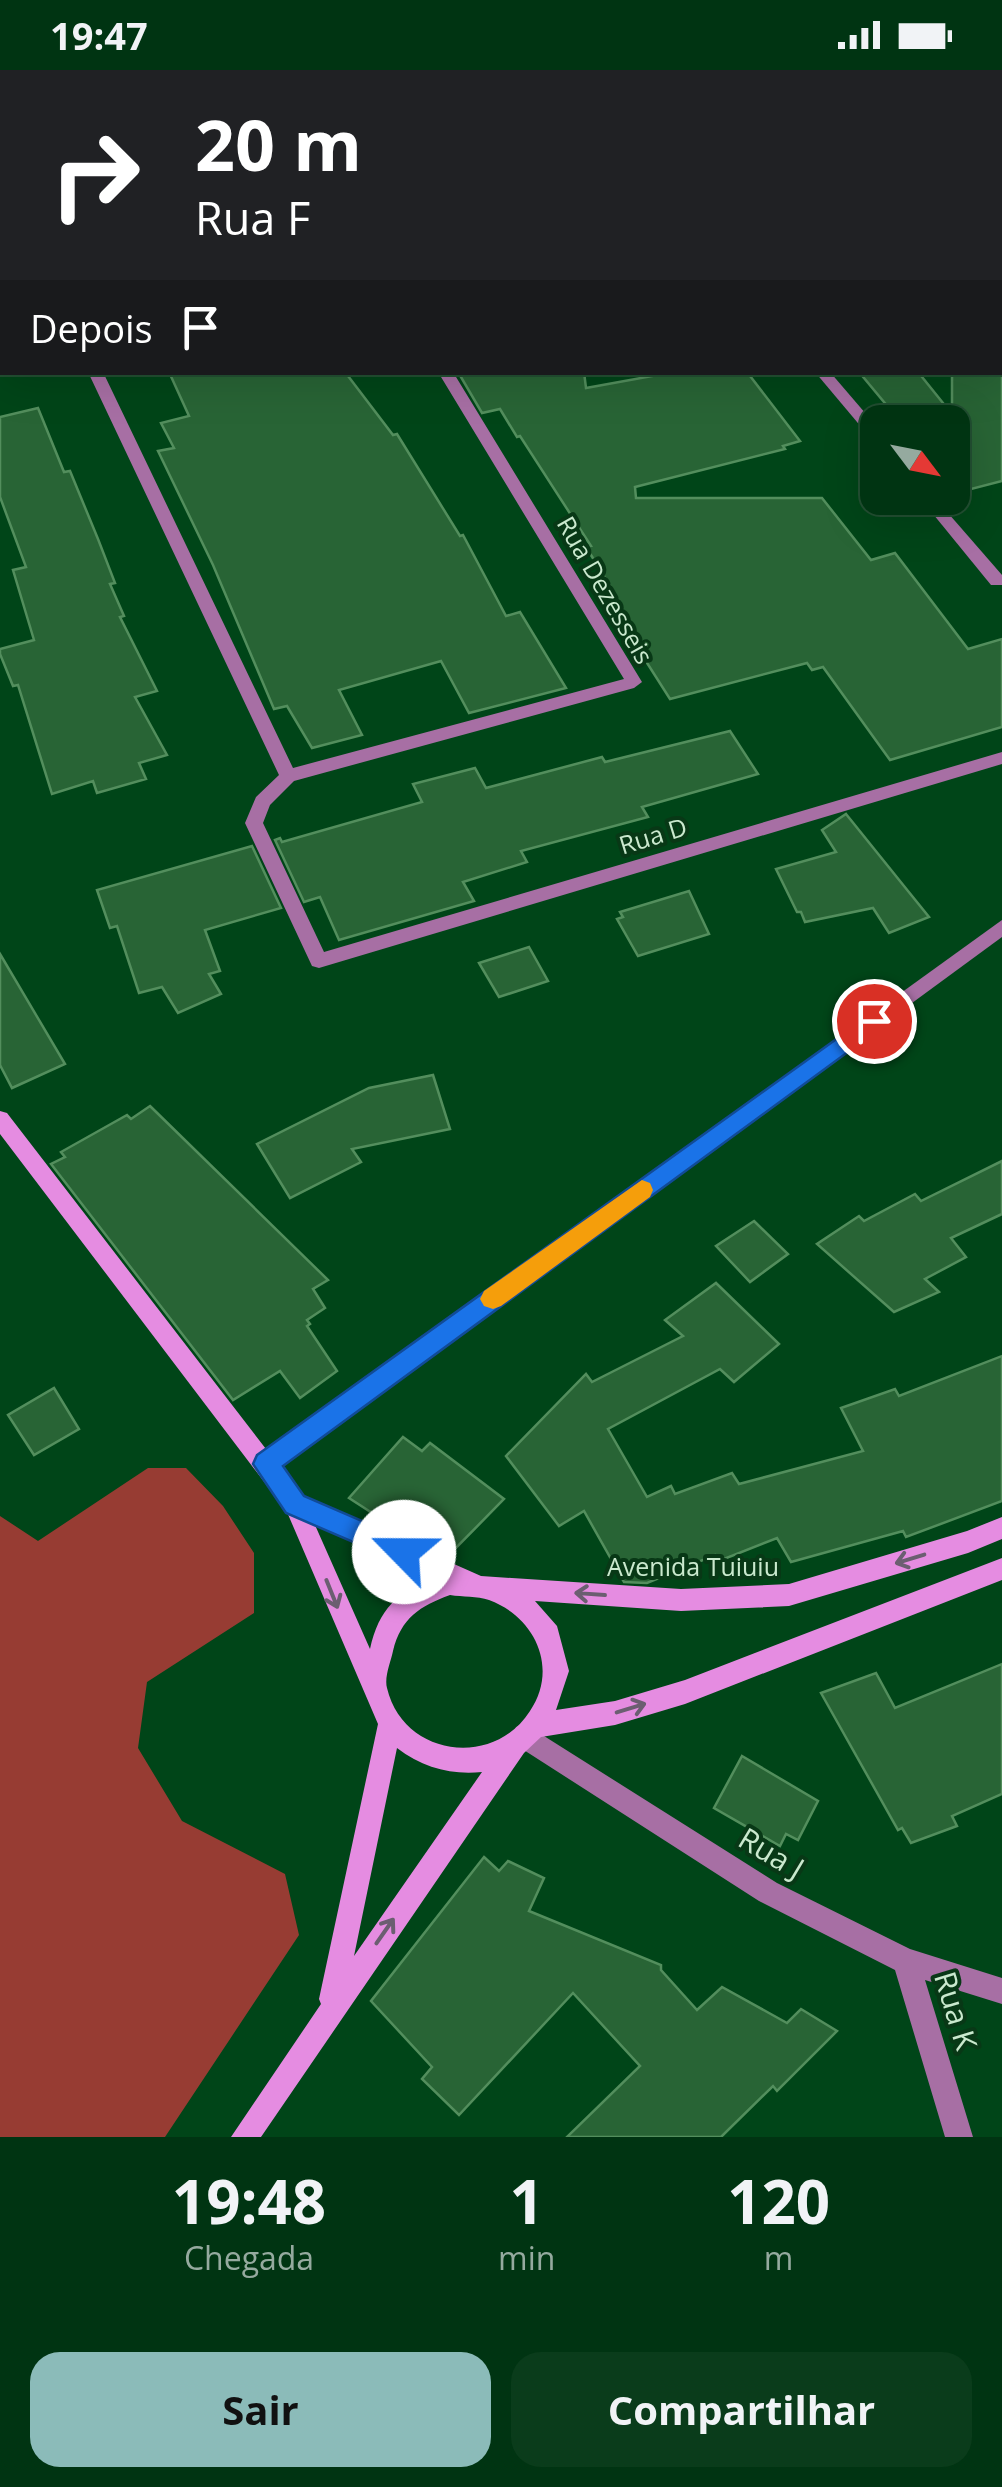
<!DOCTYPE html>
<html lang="pt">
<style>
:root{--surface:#003412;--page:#0a3c1b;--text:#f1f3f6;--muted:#95aa9f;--line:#224f32;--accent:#8bbbb9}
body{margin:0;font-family:"Open Sans",sans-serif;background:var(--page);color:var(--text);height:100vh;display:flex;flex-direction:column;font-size:38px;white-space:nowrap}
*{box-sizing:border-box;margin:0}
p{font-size:32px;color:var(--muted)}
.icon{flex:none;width:55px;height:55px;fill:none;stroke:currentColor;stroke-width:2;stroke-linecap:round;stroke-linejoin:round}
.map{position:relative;height:2067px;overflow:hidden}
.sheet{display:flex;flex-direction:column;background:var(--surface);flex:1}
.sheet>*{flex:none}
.top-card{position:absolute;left:0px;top:0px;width:1002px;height:305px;box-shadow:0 10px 40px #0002,0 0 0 2px var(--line);background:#202124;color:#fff;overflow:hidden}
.needle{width:65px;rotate:122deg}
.buttons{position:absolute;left:860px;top:335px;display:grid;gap:20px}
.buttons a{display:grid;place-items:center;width:110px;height:110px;border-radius:20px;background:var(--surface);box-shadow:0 10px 40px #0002,0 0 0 2px var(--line);font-size:50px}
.pin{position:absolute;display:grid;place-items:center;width:85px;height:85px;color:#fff;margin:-42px;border:5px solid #fff;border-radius:50%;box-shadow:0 2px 10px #0007}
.me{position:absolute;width:110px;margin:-55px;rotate:293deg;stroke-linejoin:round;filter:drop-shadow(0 0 8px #0008)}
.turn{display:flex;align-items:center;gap:35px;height:210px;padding:0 30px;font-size:45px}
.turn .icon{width:130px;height:130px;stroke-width:2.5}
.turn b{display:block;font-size:70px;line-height:85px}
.then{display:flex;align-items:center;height:95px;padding:0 30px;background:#0003;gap:20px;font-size:38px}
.eta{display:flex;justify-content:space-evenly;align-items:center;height:170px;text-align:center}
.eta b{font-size:60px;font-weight:700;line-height:70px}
.action{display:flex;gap:20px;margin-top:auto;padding:20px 30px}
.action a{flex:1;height:115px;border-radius:30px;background:var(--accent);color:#111;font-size:40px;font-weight:700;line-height:115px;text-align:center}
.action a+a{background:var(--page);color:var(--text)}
.status{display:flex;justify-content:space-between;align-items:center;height:70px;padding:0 50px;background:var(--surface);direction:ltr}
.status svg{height:28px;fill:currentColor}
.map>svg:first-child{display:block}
</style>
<div class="status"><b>19:47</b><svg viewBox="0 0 49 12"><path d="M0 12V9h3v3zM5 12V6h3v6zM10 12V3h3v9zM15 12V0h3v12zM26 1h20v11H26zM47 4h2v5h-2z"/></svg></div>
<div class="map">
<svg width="1002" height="2067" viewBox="0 0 1002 2067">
<rect width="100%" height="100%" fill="#004518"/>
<polygon fill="#973c33" points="148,1398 186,1398 223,1436 254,1483 254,1543 147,1612 138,1678 182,1751 285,1804 299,1865 165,2067 0,2067 0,1446 38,1471"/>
<g fill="#286435" stroke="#538e5d" stroke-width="2.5">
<polygon points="169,302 345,302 393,365 397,364 460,466 463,465 506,546 520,542 566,618 469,643 441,591 339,620 362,665 312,678 287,636 274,639 213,495 158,381 174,378 161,353 189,346"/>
<polygon points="458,302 584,302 586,318 674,302 747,302 800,371 783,376 785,379 635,417 636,428 822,428 871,490 895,483 968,579 1002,569 1002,657 890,690 823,597 812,600 807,593 670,629 598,516 609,514 586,477 591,476 520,366 517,367 500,339 482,343"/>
<polygon points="859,302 918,302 947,338 899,350"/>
<polygon points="952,302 1002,302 1002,411 952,424"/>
<polygon points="38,338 64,402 70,401 98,469 115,513 110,514 124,546 120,547 157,621 135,627 167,685 139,693 146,709 97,723 93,711 52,724 18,615 13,616 0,584 0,579 34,570 13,500 26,497 0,427 0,347"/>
<polygon points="730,661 758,704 642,737 648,747 521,781 527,792 463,812 474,831 339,870 320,827 304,832 275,770 280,768 282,772 422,732 413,714 475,698 486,718 602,687 605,692"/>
<polygon points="846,744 908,821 929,847 889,863 873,838 805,852 801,842 797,842 776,799 836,782 822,760"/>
<polygon points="252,776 281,838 205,860 220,901 209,904 221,924 178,943 162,917 139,923 117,856 110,858 97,820"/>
<polygon points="689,821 709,864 638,886 617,849 623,847 620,842"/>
<polygon points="529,877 548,911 499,927 479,893"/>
<polygon points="0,884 65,994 12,1018 0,995"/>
<polygon points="433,1005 450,1059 352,1079 361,1092 290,1128 257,1074 369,1018"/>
<polygon points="150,1036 328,1210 313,1219 325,1238 307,1250 310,1254 307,1256 337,1301 300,1328 280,1301 233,1330 51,1094 65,1087 61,1082 127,1045 131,1049"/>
<polygon points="1002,1091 1002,1144 951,1168 966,1187 925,1209 939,1222 894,1242 817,1174 859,1146 864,1151 915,1124 921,1131"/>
<polygon points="754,1151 788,1184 750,1212 716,1176"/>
<polygon points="716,1213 779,1274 734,1312 720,1299 608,1359 647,1427 671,1416 675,1424 732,1403 739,1414 863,1381 841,1338 895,1319 899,1326 1002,1286 1002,1431 906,1467 903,1461 791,1492 777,1468 719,1491 715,1485 647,1513 624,1512 584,1441 559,1456 506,1386 586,1304 592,1312 683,1266 665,1250"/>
<polygon points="54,1318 79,1359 34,1385 8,1345"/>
<polygon points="403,1367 422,1381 430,1373 504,1429 447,1487 423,1476 349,1428"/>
<polygon points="1002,1594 1002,1724 952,1746 957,1756 911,1773 902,1758 898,1760 821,1623 876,1603 895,1638"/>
<polygon points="742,1686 818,1731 798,1770 786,1764 780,1776 714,1738"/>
<polygon points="484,1787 499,1801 508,1791 544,1808 529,1841 661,1895 661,1900 697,1940 722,1917 787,1953 801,1939 837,1961 777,2021 773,2016 721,2067 567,2067 640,1996 573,1923 459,2045 422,2009 432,1997 371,1931"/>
</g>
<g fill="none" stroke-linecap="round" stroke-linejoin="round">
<g fill="#a76fa4" fill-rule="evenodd">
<rect x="1000" y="108" width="2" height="10"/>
<polygon points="88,302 103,302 293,698 624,609 438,302 453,302 642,612 634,618 294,711 270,735 263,753 324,882 1002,682 1002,694 319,898 312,896 245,753 256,727 279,705"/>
<polygon points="815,302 830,302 878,358 878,373 873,371"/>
<polygon points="920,428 935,428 1002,505 1002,515 991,515"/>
<polygon points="1002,850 1002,867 274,1401 266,1404 258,1401 255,1394 258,1387"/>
<polygon points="525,1654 777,1813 910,1879 1002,1908 1002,1934 925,1910 973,2067 945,2067 895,1900 759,1831 516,1675 513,1666 516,1657"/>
</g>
<g fill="#e58ce1" fill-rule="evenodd">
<polygon points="797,0 810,0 811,2 798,2"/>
<rect x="1000" y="29" width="2" height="8"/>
<rect x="0" y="243" width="2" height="8"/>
<path d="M0,1041L7,1043L303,1427L481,1506L681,1519L789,1514L967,1461L1002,1447V1469L968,1483L789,1536L681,1541L535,1531L557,1556L569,1601L556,1640L615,1631L685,1610L1002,1488V1510L685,1634L615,1655L541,1667L524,1683L261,2067H231L321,1934L319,1929L378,1654L287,1442L0,1064ZM315,1455L436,1508C397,1521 379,1539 370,1579ZM450,1525C463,1527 477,1526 489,1530C535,1547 559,1598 530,1641C493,1699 403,1686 387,1618C384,1607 391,1591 393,1581C401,1548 420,1536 450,1525ZM397,1678C423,1698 451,1705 482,1702L354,1886Z"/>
</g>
</g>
<defs><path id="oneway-shaft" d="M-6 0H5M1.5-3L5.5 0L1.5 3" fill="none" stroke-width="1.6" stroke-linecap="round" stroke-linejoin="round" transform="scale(2.5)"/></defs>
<g stroke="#6b5e71">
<use href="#oneway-shaft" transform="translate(910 1489) rotate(163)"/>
<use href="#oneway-shaft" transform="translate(332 1524) rotate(68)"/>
<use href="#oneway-shaft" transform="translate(590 1524) rotate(-176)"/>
<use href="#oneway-shaft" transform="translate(631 1638) rotate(-17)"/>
<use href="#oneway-shaft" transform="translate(385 1861) rotate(-55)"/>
</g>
<polygon fill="#1a73e8" stroke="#114b97" stroke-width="2.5" points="874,942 882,945 885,951 882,957 283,1396 304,1426 413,1473 417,1482 413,1491 404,1494 286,1443 253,1394 257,1385"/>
<polygon fill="#f59e0b" points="642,1110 650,1113 653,1120 650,1127 501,1236 493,1239 484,1236 480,1229 484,1221"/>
<g text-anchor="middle" stroke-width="8" stroke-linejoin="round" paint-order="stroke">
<g font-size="25" fill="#cae9ce" stroke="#083816">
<text transform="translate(605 520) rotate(60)" y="9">Rua Dezesseis</text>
<text transform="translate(653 766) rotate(-17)" y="9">Rua D</text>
<text x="693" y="1506">Avenida Tuiuiu</text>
</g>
<g font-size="30" fill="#cae9ce" stroke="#083816">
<text transform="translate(771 1784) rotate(31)" y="10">Rua J</text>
<text transform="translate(955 1941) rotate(73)" y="10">Rua K</text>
</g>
</g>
</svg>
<div class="buttons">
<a><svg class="needle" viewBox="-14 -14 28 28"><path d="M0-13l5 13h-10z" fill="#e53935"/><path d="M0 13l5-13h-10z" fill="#95aa9f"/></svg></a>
</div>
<div class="pin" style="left:874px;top:951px;background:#d93025"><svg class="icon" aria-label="arrive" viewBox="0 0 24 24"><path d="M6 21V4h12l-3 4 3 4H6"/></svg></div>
<svg class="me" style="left:404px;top:1482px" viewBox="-20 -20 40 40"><circle r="19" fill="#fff"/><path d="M0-13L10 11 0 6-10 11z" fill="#1a73e8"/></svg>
<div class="top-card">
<div class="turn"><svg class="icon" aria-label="right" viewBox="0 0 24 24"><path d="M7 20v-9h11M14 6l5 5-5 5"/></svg><div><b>20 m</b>Rua F</div></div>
<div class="then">Depois<svg class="icon" aria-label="arrive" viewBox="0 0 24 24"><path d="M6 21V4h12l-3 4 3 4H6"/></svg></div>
</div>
</div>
<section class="sheet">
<div class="eta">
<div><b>19:48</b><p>Chegada</p></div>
<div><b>1</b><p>min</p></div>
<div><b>120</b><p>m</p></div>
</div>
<div class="action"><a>Sair</a><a>Compartilhar</a></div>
</section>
